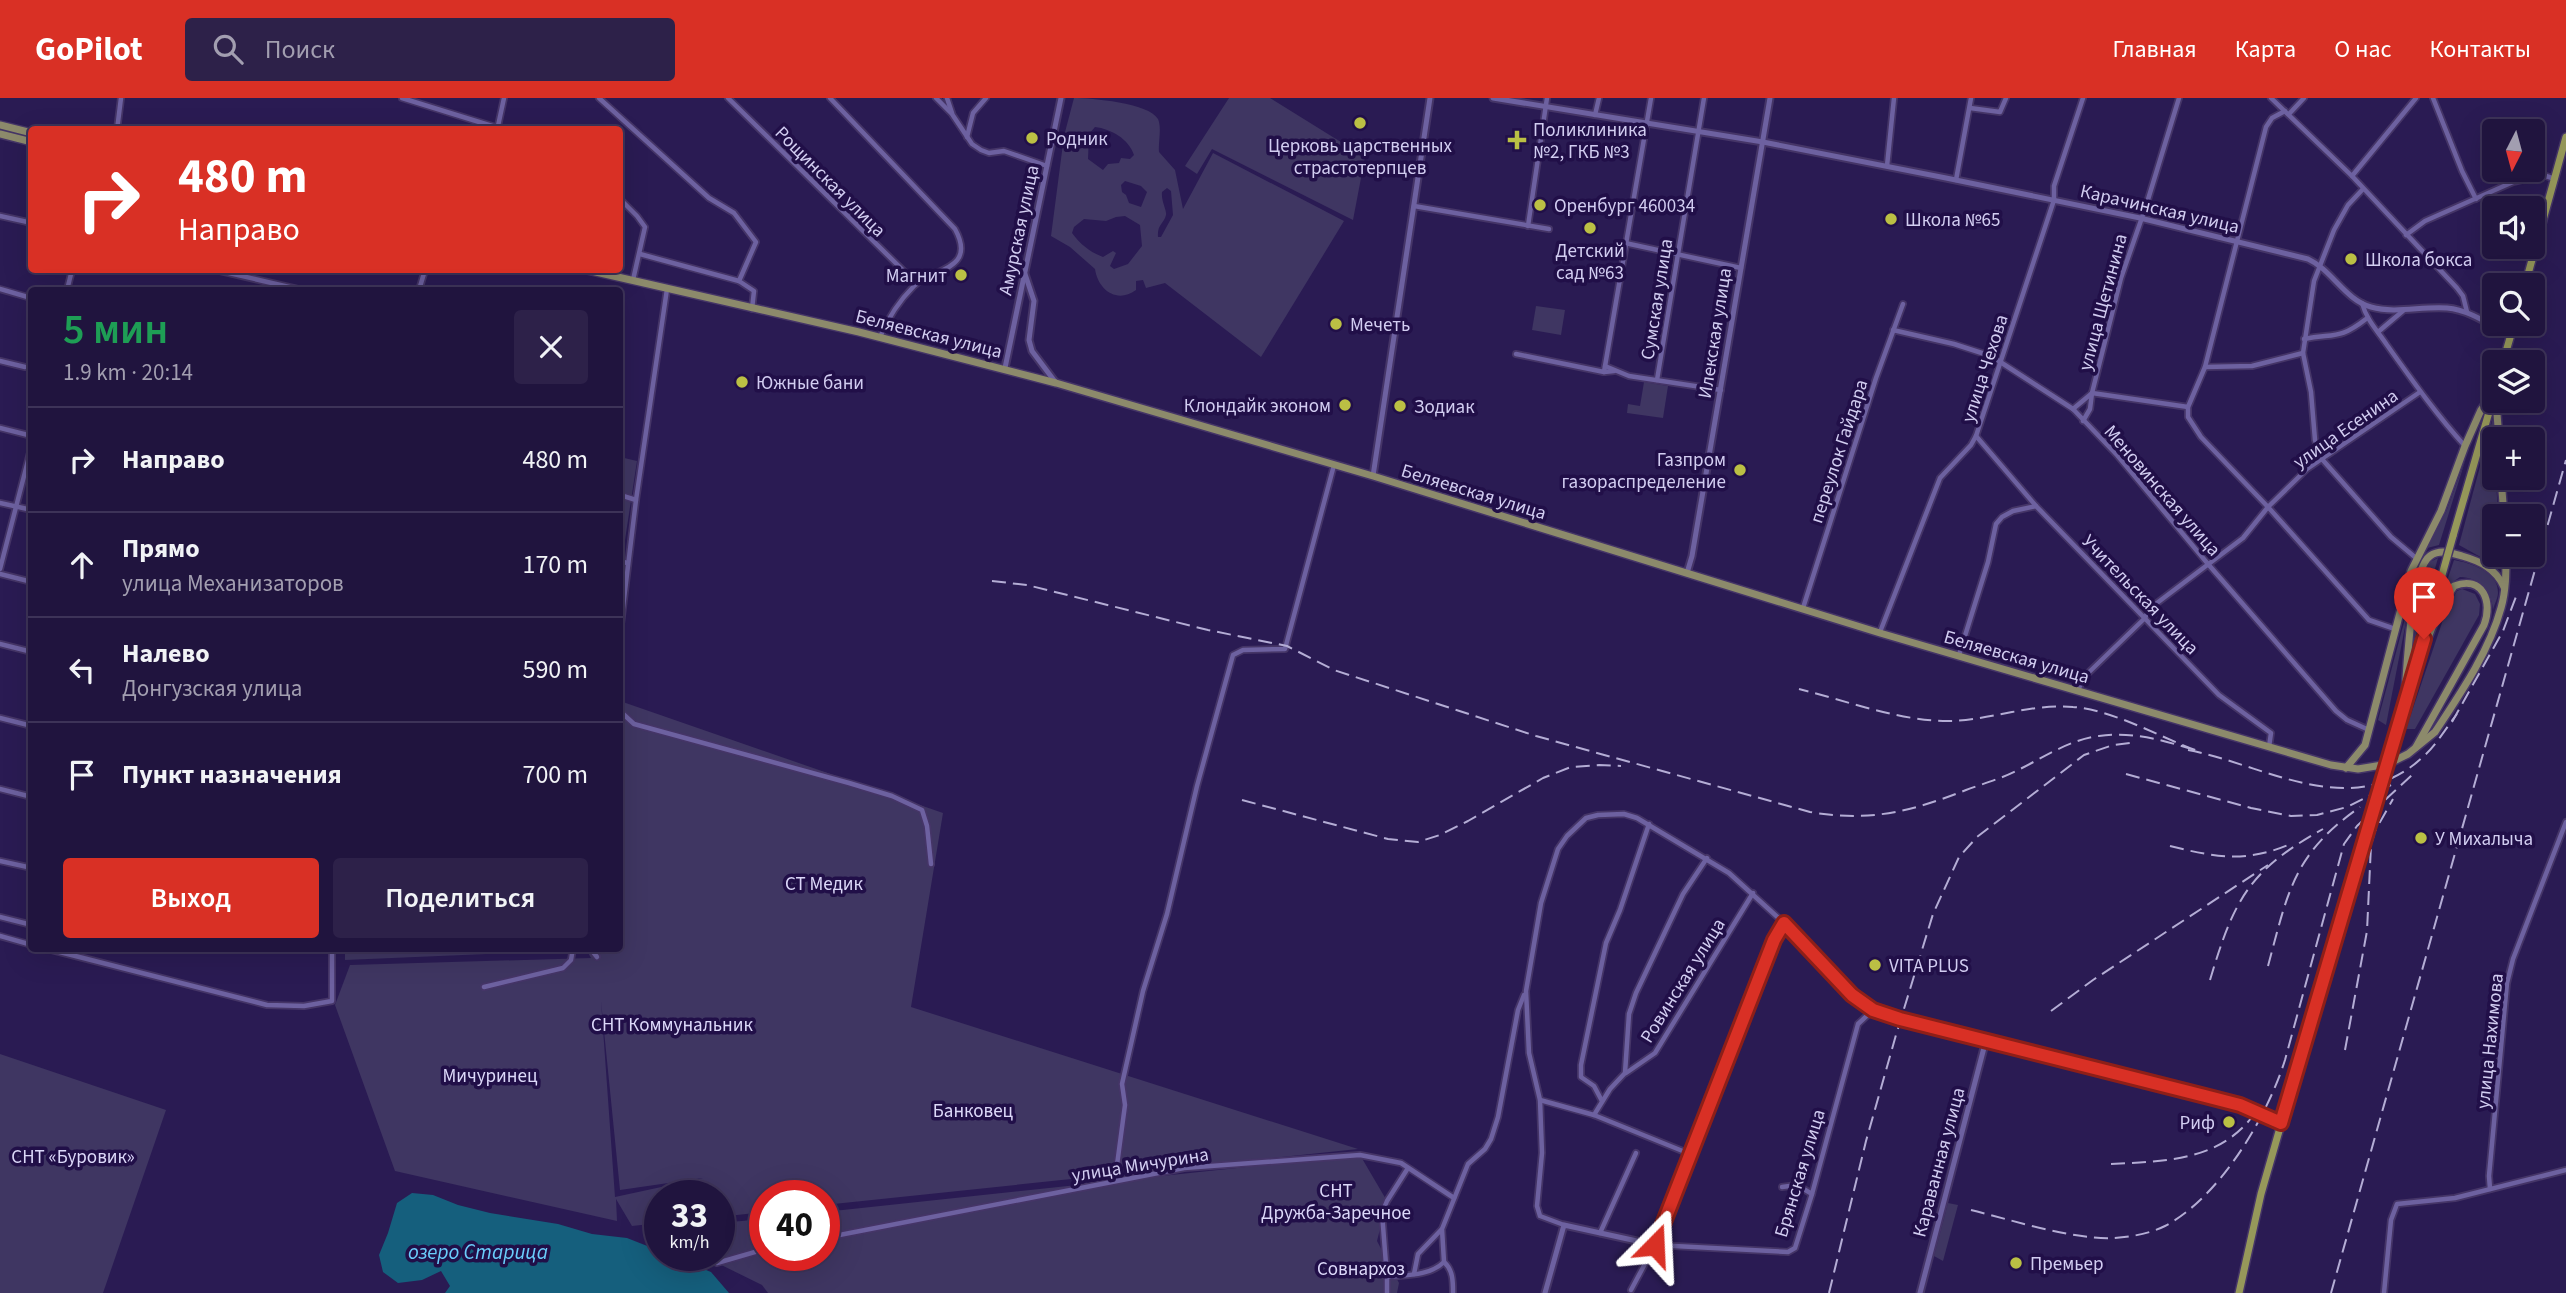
<!DOCTYPE html>
<html lang="ru">
<meta charset="utf-8">
<style>
:root{--surface:#20143e;--page:#2d2149;--text:#f1f3f6;--muted:#a29eb0;--line:#3d3358;--accent:#d93025}
body{margin:0;font-family:"Source Sans 3",sans-serif;background:var(--page);color:var(--text);height:100vh;display:flex;flex-direction:column;font-size:26px;white-space:nowrap}
*{box-sizing:border-box;margin:0}
p{font-size:23px;color:var(--muted)}
.icon{flex:none;width:38px;height:38px;fill:none;stroke:currentColor;stroke-width:2;stroke-linecap:round;stroke-linejoin:round}
.map{position:relative;flex:1;overflow:hidden}
.side{position:absolute;left:28px;top:189px;width:595px;height:665px;display:flex;flex-direction:column;background:var(--surface);border-radius:7px;box-shadow:0 7px 28px #0002,0 0 0 2px var(--line)}
.side>*{flex:none}
.guide{position:absolute;left:28px;top:28px;width:595px;height:147px;border-radius:7px;box-shadow:0 7px 28px #0002,0 0 0 2px var(--line);background:#d93025;color:#fff;overflow:hidden}
.needle{width:46px;rotate:186deg}
.tools{position:absolute;left:2482px;top:21px;display:grid;gap:14px}
.tools a{display:grid;place-items:center;width:63px;height:63px;border-radius:7px;background:var(--surface);box-shadow:0 7px 28px #0002,0 0 0 2px var(--line);font-size:35px}
.speed{position:absolute;left:644px;top:1082px;display:flex;gap:14px;font-size:35px;font-weight:700;text-align:center}
.speed>*{display:grid;place-content:center;width:91px;height:91px;border-radius:50%;background:var(--surface);box-shadow:0 7px 28px #0002,0 0 0 2px var(--line);line-height:1}
.speed small{font-size:18px;font-weight:400}
.speed .limit{border:10px solid #d22;background:#fff;color:#111}
.pin{position:absolute;display:grid;place-items:center;width:60px;height:60px;color:#fff;margin:-72px -30px;border-radius:50% 50% 50% 0;rotate:-45deg;box-shadow:0 0 7px #0007}
.pin .icon{rotate:45deg}
.me{position:absolute;width:77px;margin:-38px;rotate:21deg;stroke-linejoin:round;filter:drop-shadow(0 0 5px #0008)}
.turn{display:flex;align-items:center;gap:24px;height:147px;padding:0 35px;font-size:32px}
.turn .icon{width:91px;height:91px;stroke-width:2.5}
.turn b{display:block;font-size:49px;line-height:60px}
.round{display:grid;place-items:center;flex:none;width:74px;height:74px;border-radius:7px;background:var(--page)}
.summary{display:flex;align-items:center;justify-content:space-between;height:119px;padding:0 35px}
h1{font-size:42px;font-weight:600;line-height:52px;color:#1e9e55}
.action{display:flex;gap:14px;margin-top:auto;padding:14px 35px}
.action a{flex:1;height:80px;border-radius:7px;background:var(--accent);color:#fff;font-size:28px;font-weight:600;line-height:80px;text-align:center}
.action a+a{background:var(--page);color:var(--text)}
ul{padding:0;list-style:none}
li{display:flex;align-items:center;gap:21px;height:105px;padding:0 35px;border-top:2px solid var(--line)}
li div{flex:1}
li b{display:block;font-size:26px}
li em{font-style:normal}
header{display:flex;align-items:center;gap:42px;box-sizing:border-box;height:98px;padding:0 35px;background:var(--accent);color:#fff}
header strong{font-size:33px}
nav{display:flex;gap:38px;margin-inline-start:auto;font-size:24px}
.search{width:490px;height:63px;background:var(--page);display:flex;align-items:center;gap:18px;box-sizing:border-box;padding:0 24px;border-radius:7px;color:var(--muted);font-size:26px}
.map>svg:first-child{display:block}
</style>
<header>
<strong>GoPilot</strong>
<div class="search"><svg class="icon" aria-label="search" viewBox="0 0 24 24"><circle cx="10" cy="10" r="6"/><path d="M15 15l6 6"/></svg>Поиск</div>
<nav><a>Главная</a><a>Карта</a><a>О нас</a><a>Контакты</a></nav>
</header>
<div class="map">
<svg width="2566" height="1195" viewBox="0 0 2566 1195">
<rect width="100%" height="100%" fill="#2a1b53"/>
<g fill="#3f3662" fill-rule="evenodd">
<path d="M1074,0C1091,0 1149,5 1158,21C1162,30 1158,45 1159,54L1175,72L1183,111L1213,55L1344,123L1261,259L1165,185L1146,190L1143,182L1136,183V192C1117,206 1098,192 1095,171L1070,149L1051,138L1064,38ZM1095,29C1111,31 1129,41 1134,57L1130,61L1121,60L1119,65L1108,66L1103,72L1088,61L1089,36ZM1125,83L1141,88L1147,94L1141,109L1129,105L1126,97L1122,94L1121,87ZM1167,90L1171,93L1173,117L1161,139H1158C1157,126 1164,126 1166,117C1167,112 1161,104 1162,94ZM1125,118L1140,127L1142,148L1128,166L1114,171L1110,168L1116,155L1113,153L1103,159C1090,154 1081,147 1072,135L1074,129L1084,121L1106,123L1116,119Z"/>
<polygon points="1229,0 1270,0 1365,59 1353,122 1212,51 1197,76 1185,68"/>
<polygon points="1536,208 1565,212 1561,237 1532,232"/>
<polygon points="1644,284 1668,288 1663,320 1627,315 1628,306 1640,308"/>
<polygon points="2493,320 2494,380 2496,380 2498,418 2494,418 2494,457 2501,457 2502,471 2459,447"/>
<polygon points="620,359 637,363 620,475"/>
<polygon points="2466,360 2439,447 2427,450 2446,414"/>
<polygon points="2438,460 2413,548 2424,473 2428,465"/>
<path d="M2454,462C2471,465 2499,474 2498,495C2498,500 2494,507 2493,512C2492,493 2479,479 2460,479L2445,489Z"/>
<polygon points="2462,491 2475,496 2480,506 2479,517 2415,631 2406,631 2447,510 2457,493"/>
<polygon points="2411,498 2386,627 2378,622"/>
<path d="M620,603L943,715L911,909L1358,1051L824,1107V1097H765V1114L719,1119V1097H660V1125L632,1128L616,1101L617,1123L395,1073L335,907L350,867L591,860L586,851L620,850ZM601,903L620,1092L703,1080L615,1099Z"/>
<polygon points="345,851 345,850 560,851 560,853 345,862"/>
<polygon points="0,956 166,1012 103,1195 0,1195"/>
<polygon points="1360,1057 1387,1103 1377,1143 1399,1185 1397,1195 768,1195 762,1187 701,1157 719,1157 719,1125 765,1121 765,1157 824,1157 824,1114"/>
<polygon points="1948,1105 1958,1107 1943,1163 1934,1158"/>
</g>
<polygon fill="#155f7d" points="412,1095 433,1097 458,1107 490,1115 558,1126 592,1136 627,1140 660,1153 660,1157 669,1157 711,1174 729,1195 445,1195 450,1188 441,1173 422,1182 398,1185 383,1174 379,1157 388,1135 397,1105"/>
<g fill="none" stroke-linecap="round" stroke-linejoin="round">
<g stroke="#453567" stroke-width="8">
<g id="minor">
<polyline points="402,0 505,32"/>
<polyline points="599,0 709,100 734,115 756,144 739,183 754,193 752,211"/>
<polyline points="728,0 916,185"/>
<path d="M830,0L955,131C978,173 930,171 914,188C899,203 888,220 880,239"/>
<polyline points="936,0 952,16 972,46 981,52 989,55 1004,53 1047,68"/>
<polyline points="947,0 952,15"/>
<polyline points="2271,0 2352,78 2457,190 2463,198 2467,214"/>
<polyline points="2433,0 2462,73 2476,101"/>
<polyline points="1970,10 2000,14 2006,0"/>
<polyline points="2285,13 2272,20 2266,29 2205,269 2188,309 2188,319 2201,339 2268,409 2369,522 2395,531"/>
<polyline points="2289,16 2304,0"/>
<polyline points="1595,17 1599,0"/>
<polyline points="498,28 504,0"/>
<polyline points="117,32 121,0"/>
<polyline points="967,39 973,15 986,0"/>
<polyline points="1887,68 1894,0"/>
<polyline points="2352,78 2416,0"/>
<polyline points="1956,82 1971,0"/>
<polyline points="2363,91 2348,107 2334,132 2314,183 2303,255 2311,294 2315,342 2321,360 2391,439 2416,460"/>
<polyline points="620,101 637,118 645,129 633,182"/>
<polyline points="1414,108 1549,131"/>
<polyline points="0,118 32,125"/>
<polyline points="1528,128 1547,0"/>
<polyline points="2406,137 2425,123 2513,84 2543,77 2555,81"/>
<polyline points="1625,145 1741,170"/>
<polyline points="640,156 739,183"/>
<polyline points="216,172 302,192"/>
<polyline points="0,191 31,200"/>
<polyline points="67,192 72,172"/>
<polyline points="419,192 425,172"/>
<path d="M2362,205C2367,223 2377,232 2387,247C2412,282 2436,316 2465,348"/>
<polyline points="1893,232 1954,246 1991,258 2073,311 2117,357 2208,466 2336,613 2347,622 2369,632"/>
<polyline points="2378,234 2404,212"/>
<path d="M2304,241C2335,235 2339,242 2366,221"/>
<polyline points="1516,256 1604,274 1614,273"/>
<polyline points="0,263 25,269"/>
<polyline points="1605,268 1629,278 1721,292"/>
<polyline points="2205,269 2252,268 2303,255"/>
<polyline points="1604,274 1651,0"/>
<polyline points="1657,282 1704,0"/>
<polyline points="2092,295 2188,309"/>
<polyline points="2073,311 2091,296"/>
<polyline points="2083,323 2090,311 2092,295 2121,180 2146,108 2179,0"/>
<polyline points="0,330 32,338"/>
<polyline points="1976,338 2036,408 2219,597 2271,635 2269,649"/>
<polyline points="620,397 636,402"/>
<polyline points="0,405 32,412"/>
<polyline points="620,463 627,465"/>
<polyline points="0,471 32,347"/>
<polyline points="0,476 32,484"/>
<polyline points="1803,510 1876,280 1903,206"/>
<polyline points="620,534 636,402 667,191"/>
<polyline points="1880,534 1940,380 1971,347 1976,338 2054,102 2054,88 2083,0"/>
<polyline points="0,546 32,554"/>
<polyline points="1959,557 1988,464 1996,426 2002,419 2013,413 2036,408"/>
<polyline points="2078,592 2084,579 2145,520 2149,511 2243,440 2268,409 2307,371 2420,294"/>
<polyline points="620,613 634,626 849,685 892,698 922,712 927,728 931,766"/>
<polyline points="0,620 32,628"/>
<polyline points="0,691 32,699"/>
<polyline points="0,763 32,770"/>
<polyline points="0,819 32,827"/>
<polyline points="0,838 32,847"/>
<polyline points="44,850 267,907 304,908 332,903 332,850"/>
<polyline points="590,850 597,859"/>
<polyline points="484,889 563,870 571,862 573,850"/>
<polyline points="1986,942 2240,1007 2281,1025"/>
<polyline points="1626,975 1655,955 1753,795"/>
<polyline points="1540,1002 1594,1017 1690,1056"/>
<polyline points="1602,1003 1594,988 1581,979 1581,967 1606,845 1620,812 1649,726"/>
<polyline points="1594,1017 1610,991 1625,975 1629,916 1636,895 1683,796 1707,760"/>
<polyline points="1115,1082 1125,1007 1122,986 1143,893 1167,816 1197,688 1233,557 1243,552 1285,551 1334,367"/>
<polyline points="1782,1089 1797,1087 1812,1096"/>
<polyline points="2490,1091 2489,1078 2507,885 2513,861 2566,724"/>
<polyline points="1564,1127 1540,1118 1537,1108 1542,1055 1540,1002 1529,955 1526,893 1541,805 1558,751 1567,738 1586,720 1598,717 1624,716 1637,720 1729,775 1784,825"/>
<polyline points="1600,1135 1636,1055"/>
<polyline points="824,1140 1184,1070 1360,1057 1401,1065 1454,1100"/>
<path d="M1444,1164C1453,1172 1453,1183 1453,1195"/>
<polyline points="717,1165 765,1151"/>
<polyline points="1414,1176 1418,1156 1441,1132"/>
<polyline points="1387,1179 1382,1115 1387,1103 1408,1070"/>
<polyline points="1631,1192 1655,1147 1788,1154 1795,1150 1812,1096 1858,926 1873,912"/>
<path d="M1387,1195V1179C1405,1177 1430,1178 1444,1164L1442,1131L1468,1066L1485,1051L1491,1041L1498,1019L1518,912L1524,897"/>
<polyline points="2384,1195 2391,1122 2397,1106 2455,1100 2566,1072"/>
</g>
</g>
<g stroke="#453567" stroke-width="9">
<g id="tertiary">
<path d="M1493,0L1763,44L1946,80L2140,120L2308,161C2332,172 2345,202 2371,209C2396,216 2421,208 2447,210C2470,212 2490,227 2511,238"/>
<polyline points="1025,176 1034,203 1029,242 1032,253 1056,285"/>
<polyline points="1005,270 1061,0"/>
<polyline points="1373,378 1430,0"/>
<polyline points="1687,475 1692,458 1770,0"/>
<path d="M1545,1195L1564,1127L1655,1147L1774,842L1784,825C1807,851 1844,899 1874,913C1909,928 1950,933 1986,942L1920,1195"/>
</g>
</g>
<g stroke="#453567" stroke-width="10">
<g id="primary">
<polyline points="0,27 32,35"/>
<polyline points="0,36 32,44"/>
<path d="M587,172L859,234L1056,285L1373,378L1880,535L2331,667L2358,671L2388,666L2408,656L2435,634C2460,596 2489,554 2501,510C2506,493 2506,475 2506,457"/>
<polyline points="2496,303 2499,341"/>
<polyline points="2501,380 2504,418"/>
<path d="M2405,595C2407,570 2411,471 2430,458C2440,451 2452,455 2462,458C2480,463 2496,471 2504,489"/>
<path d="M2416,649L2484,527C2493,504 2483,477 2454,488L2440,510L2423,552"/>
<polyline points="2346,670 2365,647 2411,473 2441,413 2465,348 2481,312 2494,294"/>
</g>
</g>
<g stroke="#453567" stroke-width="10">
<g id="trunk">
<polyline points="2525,187 2566,39"/>
<polyline points="2503,264 2514,226"/>
<polyline points="2453,438 2494,297"/>
<polyline points="2400,621 2442,477"/>
<polyline points="2239,1195 2261,1096 2333,845"/>
</g>
</g>
<use href="#minor" stroke="#6d61a0" stroke-width="4.5"/>
<use href="#tertiary" stroke="#6d61a0" stroke-width="5"/>
<use href="#primary" stroke="#8c8a6b" stroke-width="7"/>
<use href="#trunk" stroke="#96985a" stroke-width="7"/>
<g stroke="#b4add5" stroke-width="2" stroke-dasharray="14 7" stroke-linecap="butt">
<path d="M992,483L1027,487L1208,532L1287,548L1334,572L1536,638L1810,714C1870,724 1910,714 1966,692C1982,686 2000,681 2016,673C2043,660 2068,642 2099,638C2134,633 2165,643 2198,653C2159,639 2114,612 2073,609C2032,605 1991,622 1951,623C1902,624 1847,603 1799,591"/>
<polyline points="2452,624 2503,533 2517,496"/>
<path d="M2188,652C2267,667 2352,726 2424,658C2437,646 2446,630 2457,616"/>
<polyline points="2126,676 2251,710 2291,718 2317,717 2347,709 2391,687"/>
<polyline points="1242,702 1388,741 1418,744 1440,737 1468,723 1543,680 1571,669 1599,667 1621,668"/>
<path d="M2170,748C2214,759 2245,765 2288,747"/>
<path d="M2268,868C2288,794 2293,756 2360,709"/>
<path d="M2210,882C2234,802 2248,773 2323,731"/>
<polyline points="2051,913 2093,882 2268,767"/>
<polyline points="2345,952 2367,833 2371,747 2375,733 2393,701"/>
<path d="M2111,1066C2163,1063 2217,1064 2252,1019"/>
<path d="M1971,1112C2012,1122 2073,1142 2113,1140C2130,1139 2149,1136 2165,1128C2220,1099 2267,1019 2285,962L2344,746L2357,728L2413,676"/>
<polyline points="1829,1195 1866,1043 1896,937 1933,816 1959,759 1977,739 2084,657 2113,647 2130,645"/>
<polyline points="2331,1195 2566,362"/>
</g>
<g stroke="#453567" stroke-width="10" stroke-linecap="butt">
<g id="trunk-bridge">
<polyline points="2442,477 2453,438"/>
<polyline points="2333,845 2400,621"/>
</g>
</g>
<use href="#trunk-bridge" stroke="#96985a" stroke-width="7"/>
</g>
<g fill="none" stroke-linecap="round" stroke-linejoin="round">
<g stroke="#8d1f18" stroke-width="18">
<polyline id="route" points="1655,1147 1774,842 1784,825 1852,897 1873,912 1900,921 2205,998 2240,1007 2281,1025 2424,541"/>
</g>
<use href="#route" stroke="#d93025" stroke-width="12"/>
</g>
<g fill="#bbc044" stroke="#210f48" stroke-width="2.5">
<circle cx="1360" cy="25" r="7"/>
<circle cx="1032" cy="40" r="7"/>
<path d="M1513.5 31.5h7v7h7v7h-7v7h-7v-7h-7v-7h7z"/>
<circle cx="1540" cy="107" r="7"/>
<circle cx="1891" cy="121" r="7"/>
<circle cx="1590" cy="130" r="7"/>
<circle cx="2351" cy="161" r="7"/>
<circle cx="961" cy="177" r="7"/>
<circle cx="1336" cy="226" r="7"/>
<circle cx="742" cy="284" r="7"/>
<circle cx="1345" cy="307" r="7"/>
<circle cx="1400" cy="308" r="7"/>
<circle cx="1740" cy="372" r="7"/>
<circle cx="2421" cy="740" r="7"/>
<circle cx="1875" cy="867" r="7"/>
<circle cx="2229" cy="1024" r="7"/>
<circle cx="2016" cy="1165" r="7"/>
</g>
<g text-anchor="middle" stroke-width="7" stroke-linejoin="round" paint-order="stroke">
<g font-size="19" fill="#d2cdf1" stroke="#210f48" text-anchor="start">
<text x="1533" y="38">Поликлиника<tspan x="1533" dy="22">№2, ГКБ №3</tspan></text>
<text x="1046" y="47">Родник</text>
<text x="1360" y="54" text-anchor="middle">Церковь царственных<tspan x="1360" dy="22">страстотерпцев</tspan></text>
<text x="1554" y="114">Оренбург 460034</text>
<text x="1905" y="128">Школа №65</text>
<text x="1590" y="159" text-anchor="middle">Детский<tspan x="1590" dy="22">сад №63</tspan></text>
<text x="2365" y="168">Школа бокса</text>
<text x="947" y="184" text-anchor="end">Магнит</text>
<text x="1350" y="233">Мечеть</text>
<text x="756" y="291">Южные бани</text>
<text x="1331" y="314" text-anchor="end">Клондайк эконом</text>
<text x="1414" y="315">Зодиак</text>
<text x="1726" y="368" text-anchor="end">Газпром<tspan x="1726" dy="22">газораспределение</tspan></text>
<text x="2435" y="747">У Михалыча</text>
<text x="1889" y="874">VITA PLUS</text>
<text x="2215" y="1031" text-anchor="end">Риф</text>
<text x="2030" y="1172">Премьер</text>
</g>
<g font-size="19" fill="#d2cdf1" stroke="#210f48">
<text transform="translate(831 83) rotate(45)" y="7">Рощинская улица</text>
<text transform="translate(2160 110) rotate(13)" y="7">Карачинская улица</text>
<text transform="translate(1018 132) rotate(-78)" y="7">Амурская улица</text>
<text transform="translate(1656 201) rotate(-81)" y="7">Сумская улица</text>
<text transform="translate(2102 204) rotate(-75)" y="7">улица Щетинина</text>
<text transform="translate(929 235) rotate(14)" y="7">Беляевская улица</text>
<text transform="translate(1714 235) rotate(-81)" y="7">Илекская улица</text>
<text transform="translate(1984 270) rotate(-72)" y="7">улица Чехова</text>
<text transform="translate(2345 330) rotate(-35)" y="7">улица Есенина</text>
<text transform="translate(1838 353) rotate(-72)" y="7">переулок Гайдара</text>
<text transform="translate(2163 392) rotate(49)" y="7">Меновинская улица</text>
<text transform="translate(1474 393) rotate(17)" y="7">Беляевская улица</text>
<text transform="translate(2141 496) rotate(46)" y="7">Учительская улица</text>
<text transform="translate(2017 558) rotate(16)" y="7">Беляевская улица</text>
<text transform="translate(1682 882) rotate(-58)" y="7">Ровинская улица</text>
<text transform="translate(2489 943) rotate(-84)" y="7">улица Нахимова</text>
<text transform="translate(1938 1064) rotate(-75)" y="7">Караванная улица</text>
<text transform="translate(1140 1066) rotate(-9)" y="7">улица Мичурина</text>
<text transform="translate(1799 1075) rotate(-73)" y="7">Брянская улица</text>
</g>
<g font-size="19" fill="#dcd8f9" stroke="#210f48">
<text x="824" y="792">СТ Медик</text>
<text x="672" y="933">СНТ Коммунальник</text>
<text x="490" y="984">Мичуринец</text>
<text x="973" y="1019">Банковец</text>
<text x="73" y="1065">СНТ «Буровик»</text>
<text x="1336" y="1099">СНТ<tspan x="1336" dy="22">Дружба-Заречное</tspan></text>
<text x="1361" y="1177">Совнархоз</text>
</g>
<g font-size="21" font-style="italic" fill="#6acdfb" stroke="#210f48">
<text x="478" y="1161">озеро Старица</text>
</g>
</g>
</svg>
<div class="tools">
<a><svg class="needle" viewBox="-14 -14 28 28"><path d="M0-13l5 13h-10z" fill="#e53935"/><path d="M0 13l5-13h-10z" fill="#a29eb0"/></svg></a>
<a><svg class="icon" aria-label="sound" viewBox="0 0 24 24"><path d="M4 9h4l5-4v14l-5-4H4zM17 9q2 3 0 6"/></svg></a>
<a><svg class="icon" aria-label="search" viewBox="0 0 24 24"><circle cx="10" cy="10" r="6"/><path d="M15 15l6 6"/></svg></a>
<a><svg class="icon" aria-label="layers" viewBox="0 0 24 24"><path d="M12 4l9 5-9 5-9-5zM3 14l9 5 9-5"/></svg></a>
<a>+</a>
<a>−</a>
</div>
<div class="speed"><div>33<small>km/h</small></div><div class="limit">40</div></div>
<div class="pin" style="left:2424px;top:541px;background:#d93025"><svg class="icon" aria-label="arrive" viewBox="0 0 24 24"><path d="M6 21V4h12l-3 4 3 4H6"/></svg></div>
<svg class="me" style="left:1655px;top:1147px" viewBox="-20 -20 40 40"><path d="M0-17L14 15 0 8-14 15z" fill="#d93025" stroke="#fff" stroke-width="4"/></svg>
<div class="guide">
<div class="turn"><svg class="icon" aria-label="right" viewBox="0 0 24 24"><path d="M7 20v-9h11M14 6l5 5-5 5"/></svg><div><b>480 m</b>Направо</div></div>
</div>
<section class="side">
<div class="summary"><div><h1>5 мин</h1><p>1.9 km · 20:14</p></div><a class="round"><svg class="icon" aria-label="close" viewBox="0 0 24 24"><path d="M6 6l12 12M18 6L6 18"/></svg></a></div>
<ul>
<li><svg class="icon" aria-label="right" viewBox="0 0 24 24"><path d="M7 20v-9h11M14 6l5 5-5 5"/></svg><div><b>Направо</b></div><em>480 m</em></li>
<li><svg class="icon" aria-label="ahead" viewBox="0 0 24 24"><path d="M12 20V5M6 11l6-6 6 6"/></svg><div><b>Прямо</b><p>улица Механизаторов</p></div><em>170 m</em></li>
<li><svg class="icon" aria-label="left" viewBox="0 0 24 24"><path d="M17 20v-9H6M10 6l-5 5 5 5"/></svg><div><b>Налево</b><p>Донгузская улица</p></div><em>590 m</em></li>
<li><svg class="icon" aria-label="arrive" viewBox="0 0 24 24"><path d="M6 21V4h12l-3 4 3 4H6"/></svg><div><b>Пункт назначения</b></div><em>700 m</em></li>
</ul>
<div class="action"><a>Выход</a><a>Поделиться</a></div>
</section>
</div>
